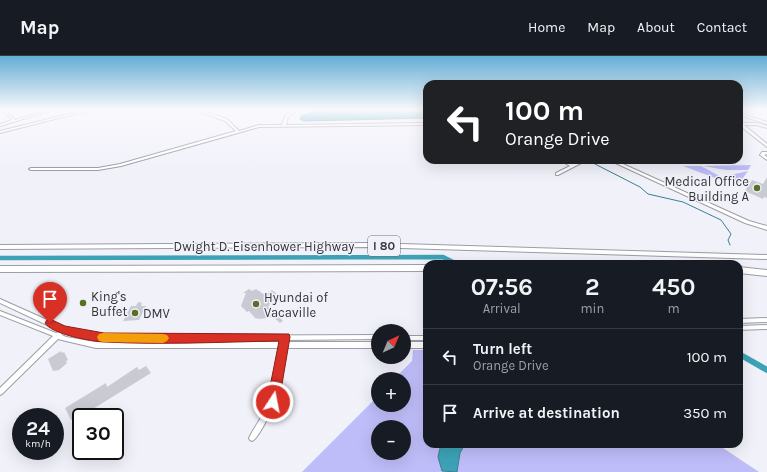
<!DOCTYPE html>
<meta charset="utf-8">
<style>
:root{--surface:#171b24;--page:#20242c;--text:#f1f3f6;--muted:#9ea1a6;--line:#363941}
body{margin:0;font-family:Karla,sans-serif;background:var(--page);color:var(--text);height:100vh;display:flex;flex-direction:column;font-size:15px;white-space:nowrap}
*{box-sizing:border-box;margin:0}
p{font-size:13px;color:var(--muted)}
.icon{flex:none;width:22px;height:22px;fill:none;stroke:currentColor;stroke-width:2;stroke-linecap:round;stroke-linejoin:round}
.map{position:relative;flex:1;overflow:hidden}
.drawer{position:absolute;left:423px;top:204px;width:320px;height:188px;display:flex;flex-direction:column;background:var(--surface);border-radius:12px;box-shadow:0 4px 16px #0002}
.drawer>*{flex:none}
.hud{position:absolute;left:423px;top:24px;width:320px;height:84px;border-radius:12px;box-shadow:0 4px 16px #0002;background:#202124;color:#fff;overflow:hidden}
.needle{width:26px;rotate:44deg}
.tools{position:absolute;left:371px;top:268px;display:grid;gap:8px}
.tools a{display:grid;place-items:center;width:40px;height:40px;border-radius:50%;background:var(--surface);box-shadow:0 4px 16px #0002;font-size:20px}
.speed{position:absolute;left:12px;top:352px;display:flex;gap:8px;font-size:20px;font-weight:700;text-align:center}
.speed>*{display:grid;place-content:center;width:52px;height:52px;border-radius:50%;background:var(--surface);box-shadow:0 4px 16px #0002;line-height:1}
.speed small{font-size:10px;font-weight:400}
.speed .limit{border:2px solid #111;border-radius:6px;background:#fff;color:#111}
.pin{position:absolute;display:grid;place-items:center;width:34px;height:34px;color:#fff;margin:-41px -17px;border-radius:50% 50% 50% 0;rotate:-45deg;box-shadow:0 0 4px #0007}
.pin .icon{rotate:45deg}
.me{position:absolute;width:44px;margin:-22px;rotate:11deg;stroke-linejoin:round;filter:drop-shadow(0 0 3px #0008)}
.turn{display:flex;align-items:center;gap:14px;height:84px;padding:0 16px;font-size:18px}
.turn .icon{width:52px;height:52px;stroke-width:2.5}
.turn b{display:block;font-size:28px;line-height:34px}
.eta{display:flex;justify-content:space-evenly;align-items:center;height:68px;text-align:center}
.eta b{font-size:24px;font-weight:700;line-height:28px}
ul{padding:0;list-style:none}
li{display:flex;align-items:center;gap:12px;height:56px;padding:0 16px;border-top:1px solid var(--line)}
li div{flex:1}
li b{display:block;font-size:15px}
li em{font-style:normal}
header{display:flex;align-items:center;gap:24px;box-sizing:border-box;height:56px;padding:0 20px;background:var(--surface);border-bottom:1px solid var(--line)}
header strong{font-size:19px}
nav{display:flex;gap:22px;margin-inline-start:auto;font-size:14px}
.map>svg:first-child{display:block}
</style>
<header>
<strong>Map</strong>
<nav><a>Home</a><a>Map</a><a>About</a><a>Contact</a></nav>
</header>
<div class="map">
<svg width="767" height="416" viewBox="0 0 767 416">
<rect width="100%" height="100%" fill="#f1f1fa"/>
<g fill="#bebdf9" fill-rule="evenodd">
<polygon points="751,109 748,114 726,114 703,110"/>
<polygon points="683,110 701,110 725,123 723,125"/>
<polygon points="748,115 737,130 727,123 735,118"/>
<path d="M413,294H427V388H717L759,416H302L378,340V349H404V323H394L412,305ZM378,371H404V397H378Z"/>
</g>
<g fill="#3da2b6" stroke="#3a8190">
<polygon points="317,54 427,54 427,62 304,65 300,63 301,60"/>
<polygon points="441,388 465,388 460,397 457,416 442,415 438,401"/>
</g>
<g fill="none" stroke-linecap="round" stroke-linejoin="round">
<polyline stroke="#3a8190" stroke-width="1" points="593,107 640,131 648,138 683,146 721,164 731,178 728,184 730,189"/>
<polyline stroke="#3da2b6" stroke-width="4.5" points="0,202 443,201 457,208"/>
<polyline stroke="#3da2b6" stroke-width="6" points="739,298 767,314"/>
</g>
<g fill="#c9cad2">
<polygon points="767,121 767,142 764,141 763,143 745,135 752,124 763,128"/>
<polygon points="249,233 252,235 256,233 265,239 272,234 279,240 268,250 283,265 280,267 273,261 260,263 255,262 249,255 247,256 241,250 246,237 243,237"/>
<polygon points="138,246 142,247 141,250 146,250 139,264 123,265 131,250 136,250"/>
<polygon points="61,295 62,297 64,296 68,304 66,305 67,307 59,314 53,315 48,303"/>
<polygon points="146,310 151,317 88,356 71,364 65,352 106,327 107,331 137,311 139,314"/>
</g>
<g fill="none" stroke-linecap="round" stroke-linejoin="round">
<g stroke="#9c9da5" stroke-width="2">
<g id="minor">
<polygon points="3,54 5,54 15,64 49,54 53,54 0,70 0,68 12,64"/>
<polygon points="197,54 200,54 227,63 239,75 259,69 282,69 285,60 293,54 297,54 288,61 286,69 427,67 427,69 259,71 121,110 98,114 31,114 29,113 31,112 98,112 120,108 236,75 225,65 197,55"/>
<polygon points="739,66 741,67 757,67 767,70 767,72 757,69 744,69 767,88 767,91 739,69"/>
<polygon points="762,96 767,96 767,98 764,99 767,101 767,104 760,99"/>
<polygon points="560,104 565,104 573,108 582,104 587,104 558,119 556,119 556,117 570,110"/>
<polygon points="609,104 614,104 749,165 767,170 767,174 745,167"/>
<path d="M0,243L65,272L103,280L378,279V283L287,284V286H378V292H286C280,321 276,351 260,376C257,380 256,383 252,385L250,384L249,382C253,373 260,365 264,355C273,335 276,313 280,292H96L66,285L58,283L2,338L0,339V332L53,280L0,259V255L56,277L59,276H61L62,279L66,281L96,286H281L282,284H103L62,276L0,247Z"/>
<polygon points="767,262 767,266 739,267 739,263"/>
<polygon points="767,269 767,273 739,274 739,270"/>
<rect x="404" y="280" width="23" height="4"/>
<rect x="404" y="286" width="23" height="6"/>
</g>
</g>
<g stroke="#9c9da5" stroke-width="2">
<polygon id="major" points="739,57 767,66 767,68 739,59"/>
</g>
<g stroke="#9c9da5" stroke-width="2">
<g id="highway">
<polygon points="85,54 91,54 0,77 0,75"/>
<polygon points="368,187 767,199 767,203 368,191 0,193 0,189"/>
<polygon points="427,209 427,215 0,216 0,210"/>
<polygon points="739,211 767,214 767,220 739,217"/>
</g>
</g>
<use href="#minor" fill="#fff" fill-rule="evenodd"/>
<use href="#major" fill="#fff" fill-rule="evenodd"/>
<use href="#highway" fill="#fff" fill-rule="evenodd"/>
</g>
<linearGradient id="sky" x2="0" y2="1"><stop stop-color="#63add4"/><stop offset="0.48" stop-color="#f9f9fd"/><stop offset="1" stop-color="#f9f9fd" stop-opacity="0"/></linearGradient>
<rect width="767" height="112" fill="url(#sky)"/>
<path fill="#d93025" stroke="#8d1f18" d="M50,263L65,270L104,277L289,278L290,281L279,346L277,350L273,351L268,350L267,346L279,285C221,286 163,289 105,286C93,286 51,278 45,267L47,264Z"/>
<polygon fill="#f59e0b" points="103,277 163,278 167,279 169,282 167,285 163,287 103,286 99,285 97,281 99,278"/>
<g fill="#577023" stroke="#f1f1fa" stroke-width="1.5">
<circle cx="757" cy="132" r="4"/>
<circle cx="83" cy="247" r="4"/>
<circle cx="256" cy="248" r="4"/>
<circle cx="135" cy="257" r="4"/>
</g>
<g text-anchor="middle" stroke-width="3" stroke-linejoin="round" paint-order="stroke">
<rect fill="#f1f1fa" stroke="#6d6d72" stroke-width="1" x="368" y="180" width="32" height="20" rx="3"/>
<g font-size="12" font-weight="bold" fill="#343437">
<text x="384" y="194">I 80</text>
</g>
<g font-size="13" fill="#343437" stroke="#f1f1fa" text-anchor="start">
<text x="749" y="130" text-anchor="end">Medical Office<tspan x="749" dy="15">Building A</tspan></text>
<text x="91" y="245">King's<tspan x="91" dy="15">Buffet</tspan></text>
<text x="264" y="246">Hyundai of<tspan x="264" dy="15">Vacaville</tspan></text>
<text x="143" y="262">DMV</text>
</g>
<g font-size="13" fill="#343437" stroke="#f1f1fa">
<text x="264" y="195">Dwight D. Eisenhower Highway</text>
</g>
</g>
</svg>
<div class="tools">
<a><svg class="needle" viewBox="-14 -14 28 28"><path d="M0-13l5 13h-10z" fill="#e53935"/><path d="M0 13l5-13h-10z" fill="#9ea1a6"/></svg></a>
<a>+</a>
<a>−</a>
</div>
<div class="speed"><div>24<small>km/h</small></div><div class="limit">30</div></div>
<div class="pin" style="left:50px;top:267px;background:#d93025"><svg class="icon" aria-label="arrive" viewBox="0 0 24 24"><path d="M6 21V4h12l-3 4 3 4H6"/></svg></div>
<svg class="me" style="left:273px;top:346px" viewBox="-20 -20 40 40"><circle r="17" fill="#d93025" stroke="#fff" stroke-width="3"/><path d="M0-11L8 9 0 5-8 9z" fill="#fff"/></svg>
<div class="hud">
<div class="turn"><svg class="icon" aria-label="left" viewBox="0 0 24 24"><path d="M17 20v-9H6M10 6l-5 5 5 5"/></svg><div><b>100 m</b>Orange Drive</div></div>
</div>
<section class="drawer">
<div class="eta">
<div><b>07:56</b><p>Arrival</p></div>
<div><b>2</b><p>min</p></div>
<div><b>450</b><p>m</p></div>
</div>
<ul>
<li><svg class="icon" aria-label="left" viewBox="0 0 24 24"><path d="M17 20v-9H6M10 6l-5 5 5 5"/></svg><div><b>Turn left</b><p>Orange Drive</p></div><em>100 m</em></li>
<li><svg class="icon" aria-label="arrive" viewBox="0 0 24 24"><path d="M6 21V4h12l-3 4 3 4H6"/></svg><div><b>Arrive at destination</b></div><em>350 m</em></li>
</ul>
</section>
</div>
